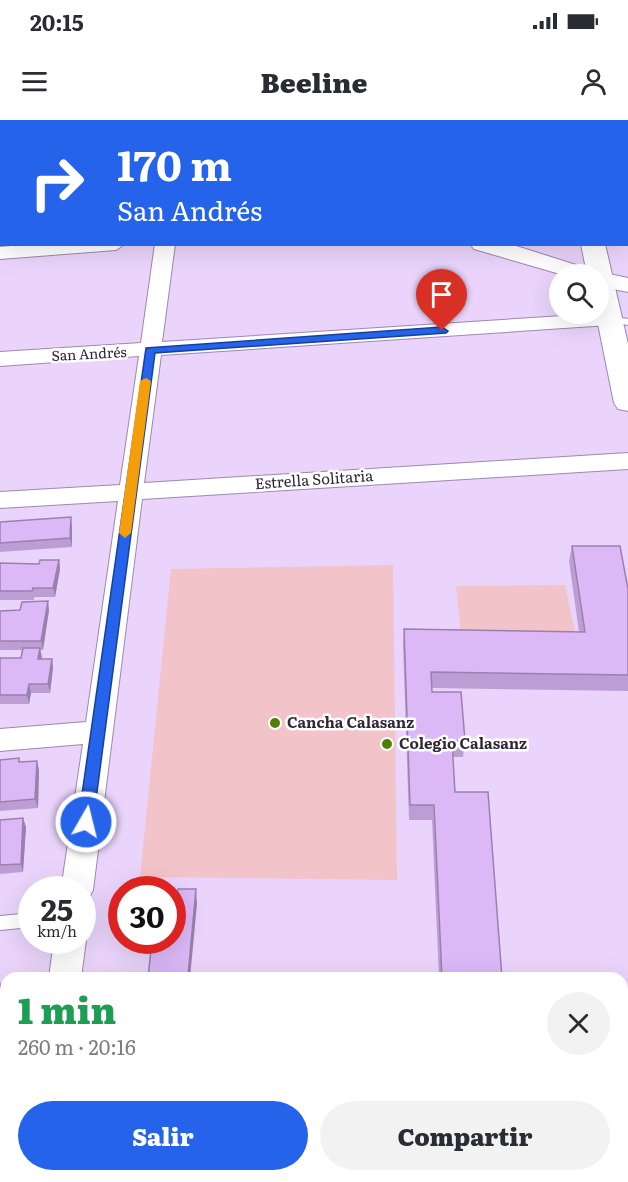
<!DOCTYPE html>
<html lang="es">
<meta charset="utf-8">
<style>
:root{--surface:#fff;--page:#f2f2f3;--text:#2b2b33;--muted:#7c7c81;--accent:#2563eb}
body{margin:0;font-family:Literata,serif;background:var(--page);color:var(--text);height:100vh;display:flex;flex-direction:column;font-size:22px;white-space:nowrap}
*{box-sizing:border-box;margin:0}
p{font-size:20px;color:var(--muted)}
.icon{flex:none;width:33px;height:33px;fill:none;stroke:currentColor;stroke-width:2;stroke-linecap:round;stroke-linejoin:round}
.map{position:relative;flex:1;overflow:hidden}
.sheet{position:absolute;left:0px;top:852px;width:628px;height:210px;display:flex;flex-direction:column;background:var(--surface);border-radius:18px 18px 0 0;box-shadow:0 6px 24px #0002}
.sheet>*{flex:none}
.top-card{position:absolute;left:0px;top:0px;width:628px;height:126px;box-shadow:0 6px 24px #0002;background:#2563eb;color:#fff;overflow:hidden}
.controls{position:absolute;left:549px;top:144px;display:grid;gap:12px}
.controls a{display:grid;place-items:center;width:60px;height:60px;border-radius:50%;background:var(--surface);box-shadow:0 6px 24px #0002;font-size:30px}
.speed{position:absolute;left:18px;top:756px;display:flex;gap:12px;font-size:30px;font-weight:700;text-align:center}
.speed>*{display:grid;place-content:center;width:78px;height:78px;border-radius:50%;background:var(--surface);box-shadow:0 6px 24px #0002;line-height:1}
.speed small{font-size:15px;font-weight:400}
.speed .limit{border:9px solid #d22;background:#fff;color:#111}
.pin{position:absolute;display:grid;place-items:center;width:51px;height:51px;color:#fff;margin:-62px -26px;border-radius:50% 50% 50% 0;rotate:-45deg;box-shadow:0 0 6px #0007}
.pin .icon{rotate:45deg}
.me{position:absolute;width:66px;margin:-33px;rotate:8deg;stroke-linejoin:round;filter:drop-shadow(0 0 4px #0008)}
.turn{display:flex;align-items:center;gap:21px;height:126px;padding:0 18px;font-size:27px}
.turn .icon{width:78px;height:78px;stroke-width:2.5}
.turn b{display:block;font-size:42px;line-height:51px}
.round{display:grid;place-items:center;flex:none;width:63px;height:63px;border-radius:32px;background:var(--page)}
.head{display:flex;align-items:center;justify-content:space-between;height:102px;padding:0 18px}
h1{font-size:36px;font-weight:800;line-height:45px;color:#1e9e55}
.action{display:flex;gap:12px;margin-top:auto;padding:12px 18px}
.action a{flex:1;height:69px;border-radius:36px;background:var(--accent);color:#fff;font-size:24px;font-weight:800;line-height:69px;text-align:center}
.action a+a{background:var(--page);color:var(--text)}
.status{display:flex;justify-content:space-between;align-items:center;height:42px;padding:0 30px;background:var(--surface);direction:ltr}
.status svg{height:16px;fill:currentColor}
header{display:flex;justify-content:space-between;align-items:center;height:78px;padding:0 18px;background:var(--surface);font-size:27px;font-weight:800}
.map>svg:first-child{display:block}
</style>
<div class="status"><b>20:15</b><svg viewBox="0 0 49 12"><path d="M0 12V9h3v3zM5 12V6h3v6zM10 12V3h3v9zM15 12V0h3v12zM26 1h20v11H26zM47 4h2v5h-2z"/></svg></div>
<header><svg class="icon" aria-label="menu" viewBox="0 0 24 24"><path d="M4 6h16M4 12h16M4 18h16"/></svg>Beeline<svg class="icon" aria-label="person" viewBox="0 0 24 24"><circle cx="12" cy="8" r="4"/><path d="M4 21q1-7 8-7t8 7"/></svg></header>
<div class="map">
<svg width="628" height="1062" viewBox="0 0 628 1062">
<rect width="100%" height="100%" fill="#ead4fc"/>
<g fill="#f2c3c9">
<polygon points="393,445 397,760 140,757 171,449"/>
<polygon points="565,465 576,517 461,514 456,466"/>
<rect x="296" y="1056" width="84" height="6"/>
</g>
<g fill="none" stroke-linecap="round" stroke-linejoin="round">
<g stroke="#9d88ae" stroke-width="2">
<g id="service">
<polygon points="609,196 628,199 628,205 605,201 604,199"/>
<polygon points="32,793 32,807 0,810 0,796"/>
</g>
</g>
<g stroke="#9d88ae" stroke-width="2">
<g id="minor">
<rect x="3" y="0" width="18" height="2"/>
<rect x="172" y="0" width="18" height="2"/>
<polygon points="370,0 388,0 388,2 371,2"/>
<polygon points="621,0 628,0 628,9 627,2"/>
<polygon points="0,34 2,34 0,49"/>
<polygon points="33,124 125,124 116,130 0,139 0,127"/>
<polygon points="155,124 175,124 162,222 609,193 616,195 619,199 616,203 609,205 161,235 144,363 628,333 628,349 142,379 93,770 88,779 82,781 82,770 61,770 83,624 0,631 0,609 86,602 118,381 0,388 0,372 120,365 139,236 0,246 0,232 141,223"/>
<polygon points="82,812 86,820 81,858 49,858 54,820 82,820"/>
<polygon points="20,1056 56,1056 55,1062 19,1062"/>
</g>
</g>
<g stroke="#9d88ae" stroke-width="2">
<g id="tertiary">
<rect x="556" y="0" width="22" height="2"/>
<polygon points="581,124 605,124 628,224 628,291 618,289 614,283 596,194 598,194 598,154 587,154"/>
</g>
</g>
<g stroke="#9d88ae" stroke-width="2">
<g id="secondary">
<polygon points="43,0 68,0 69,2 44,2"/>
<polygon points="470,124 510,124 595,151 628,158 628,172 598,166 598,154 560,154 474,129"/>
</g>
</g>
<use href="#service" fill="#fff" fill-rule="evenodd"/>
<use href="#minor" fill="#fff" fill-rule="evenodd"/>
<use href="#tertiary" fill="#fff" fill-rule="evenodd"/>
<use href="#secondary" fill="#fff" fill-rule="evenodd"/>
</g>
<g fill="#bd9ed4">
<rect x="327" y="0" width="38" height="2"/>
<polygon points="0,402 72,407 72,427 0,432"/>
<polygon points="572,426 628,469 628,571 432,568 432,572 465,621 463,637 453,637 455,672 502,858 439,858 432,700 409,700 403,525 404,509 579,512 569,441"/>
<polygon points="59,440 60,449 55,477 34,477 34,480 0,480 0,443 39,444"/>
<polygon points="49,490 43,530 40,530 41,539 52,539 53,548 50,573 31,573 29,584 0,584 0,538 21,538 22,530 0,530 0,491"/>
<polygon points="0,640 20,642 39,650 38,688 0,691"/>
<polygon points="0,700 26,707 23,752 0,754"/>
<polygon points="0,862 5,877 3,902 0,902"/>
<rect x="622" y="920" width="6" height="68"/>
<polygon points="581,1056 622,1056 628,1062 582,1062"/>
</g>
<g fill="#9a81ad">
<polygon points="71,397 72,407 72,427 70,418"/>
<polygon points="59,440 60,449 55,477 53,468"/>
<polygon points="48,481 49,490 43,530 41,521"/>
<polygon points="40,528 42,537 40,548 38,539"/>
<polygon points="52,539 53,548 50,573 48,564"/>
<polygon points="29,564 31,573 29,584 27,575"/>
<polygon points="37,641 39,650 38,688 35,679"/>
<polygon points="23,698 26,707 23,752 21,744"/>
<polygon points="196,769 197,784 190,858 188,855"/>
<polygon points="0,862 5,877 3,902 0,892"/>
</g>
<g fill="#dcb8f7" stroke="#9a81ad" stroke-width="1.5">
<rect x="225" y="0" width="39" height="2"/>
<rect x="283" y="0" width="35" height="2"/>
<polygon points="328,0 355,0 328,1"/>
<polygon points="71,397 70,418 0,423 0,402"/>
<polygon points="572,426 620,426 628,469 628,555 431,552 432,572 461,572 465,621 452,621 455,672 488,672 502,858 442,858 434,685 410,685 404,509 585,512"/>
<polygon points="40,440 59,440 53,468 33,468 32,471 0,471 0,443 39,444"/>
<polygon points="48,481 41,521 0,521 0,491 20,490 22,482"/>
<polygon points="23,528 40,528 38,539 52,539 48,564 29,564 27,575 0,575 0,538 21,538"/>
<polygon points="19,638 19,642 37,641 35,679 0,682 0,640"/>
<polygon points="23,698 21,744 0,745 0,700"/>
<polygon points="178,769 196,769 188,855 345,858 148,858 152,820 172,820 172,781 177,781"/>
<rect x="622" y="920" width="6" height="55"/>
<polygon points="622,1026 628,1026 628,1062 587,1062 586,1056 622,1056"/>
</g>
<polygon fill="#2563eb" stroke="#184099" stroke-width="1.5" points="442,207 448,211 446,213 155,233 93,702 91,707 80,707 78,702 146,228"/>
<polygon fill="#f59e0b" points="146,258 151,261 131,413 125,418 119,413 140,261"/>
<g fill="#527e05" stroke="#fff" stroke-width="2">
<circle cx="275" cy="603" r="6"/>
<circle cx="387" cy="624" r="6"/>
</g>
<g text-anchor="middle" stroke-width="5" stroke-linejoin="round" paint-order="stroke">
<g font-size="14" fill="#302736" stroke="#fff">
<text transform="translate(89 234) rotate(-3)" y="5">San Andrés</text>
</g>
<g font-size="15" fill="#302736" stroke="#fff">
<text transform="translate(314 360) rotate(-4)" y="5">Estrella Solitaria</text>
</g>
<g font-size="15" font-weight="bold" fill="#302736" stroke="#fff" text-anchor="start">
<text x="287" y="608">Cancha Calasanz</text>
<text x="399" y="629">Colegio Calasanz</text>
</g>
</g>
</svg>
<div class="controls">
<a><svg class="icon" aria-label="search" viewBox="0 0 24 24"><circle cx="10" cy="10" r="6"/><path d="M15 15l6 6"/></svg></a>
</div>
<div class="speed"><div>25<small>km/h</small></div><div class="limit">30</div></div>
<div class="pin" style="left:442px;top:211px;background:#d93025"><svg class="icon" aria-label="arrive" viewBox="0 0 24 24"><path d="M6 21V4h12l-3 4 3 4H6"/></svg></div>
<svg class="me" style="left:86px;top:702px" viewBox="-20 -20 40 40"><circle r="17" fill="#2563eb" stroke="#fff" stroke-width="3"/><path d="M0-11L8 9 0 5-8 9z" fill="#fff"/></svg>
<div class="top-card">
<div class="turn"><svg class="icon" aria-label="right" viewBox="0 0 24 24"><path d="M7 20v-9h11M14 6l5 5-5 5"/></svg><div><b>170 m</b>San Andrés</div></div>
</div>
<section class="sheet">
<div class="head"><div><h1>1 min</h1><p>260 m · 20:16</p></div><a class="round"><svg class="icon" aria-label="close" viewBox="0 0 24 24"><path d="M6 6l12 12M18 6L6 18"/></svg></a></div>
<div class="action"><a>Salir</a><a>Compartir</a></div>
</section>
</div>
